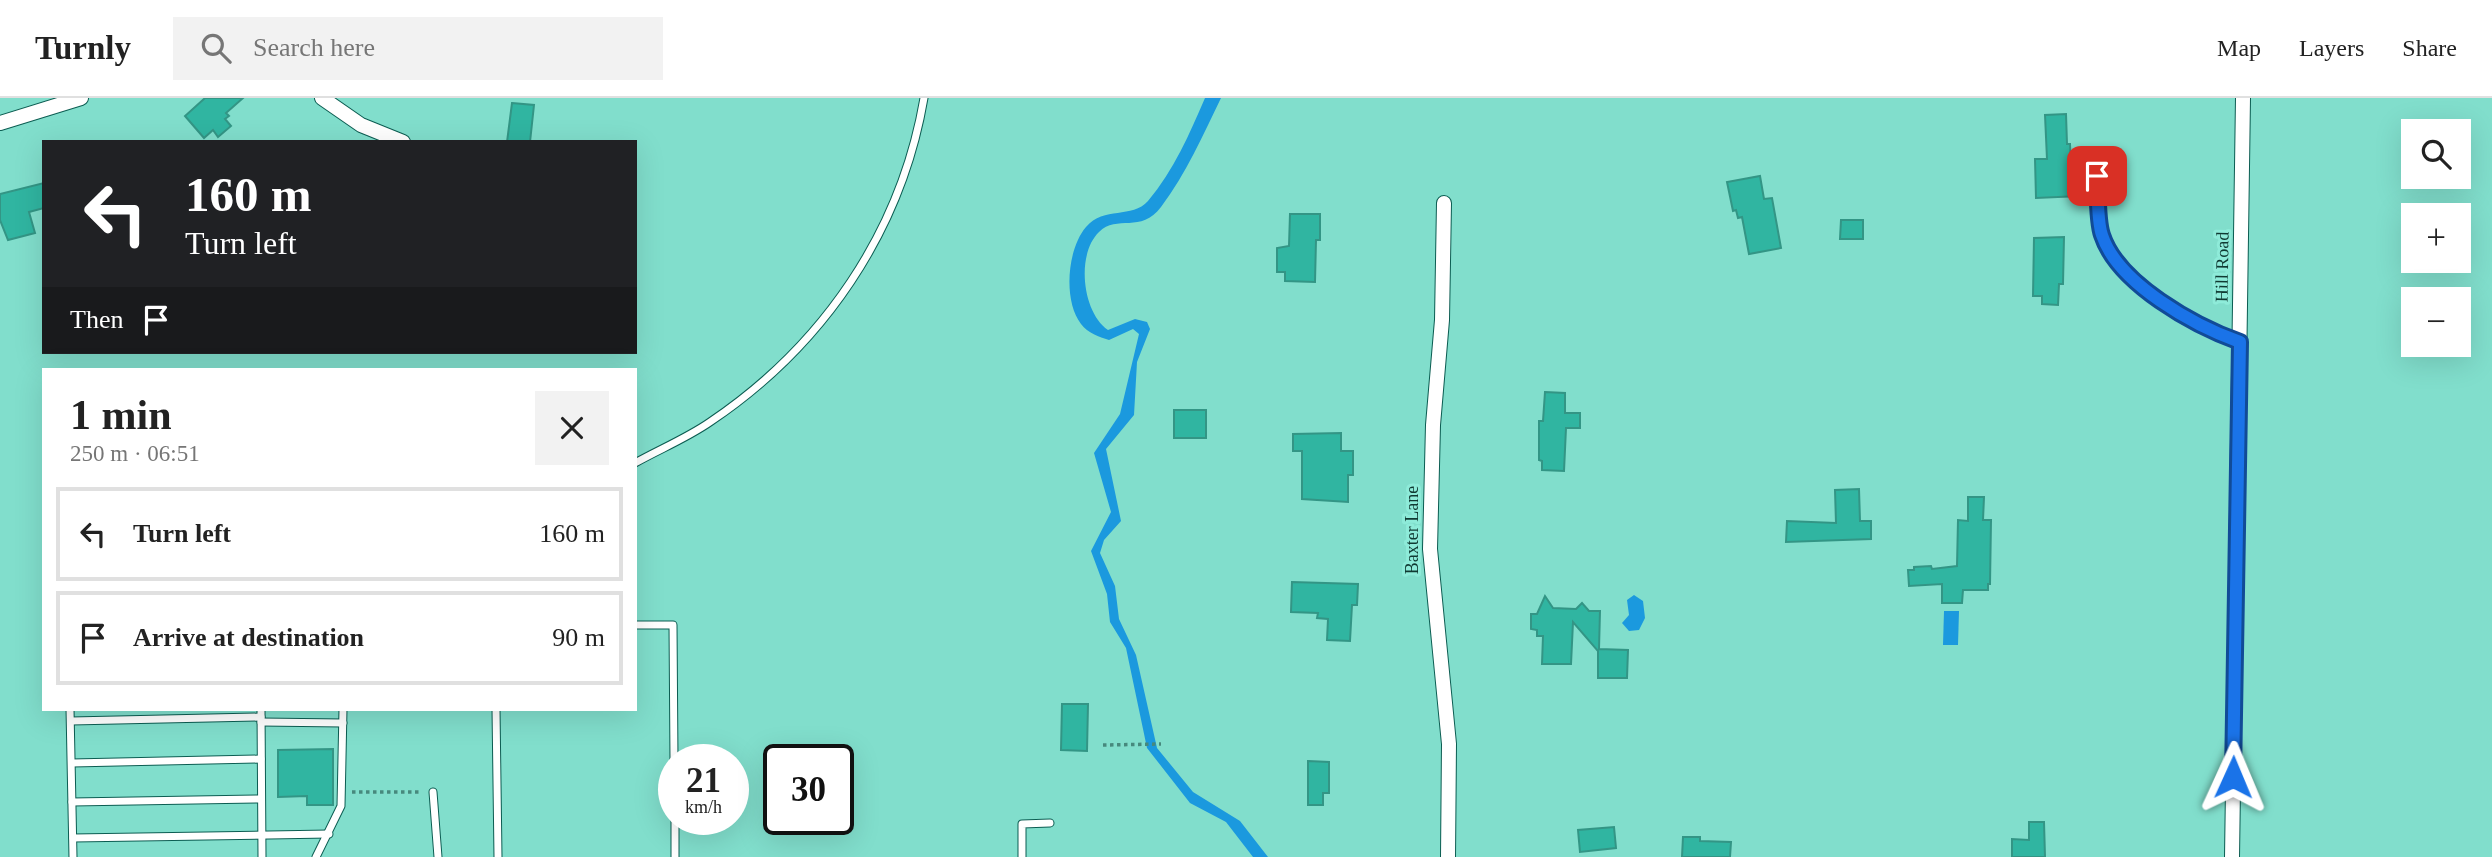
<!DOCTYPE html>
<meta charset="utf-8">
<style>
:root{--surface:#fff;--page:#f2f2f2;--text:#222;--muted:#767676;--line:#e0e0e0}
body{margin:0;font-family:"Times New Roman",serif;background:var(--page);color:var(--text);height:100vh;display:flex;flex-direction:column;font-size:26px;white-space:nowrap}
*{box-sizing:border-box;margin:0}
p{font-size:23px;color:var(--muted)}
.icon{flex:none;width:38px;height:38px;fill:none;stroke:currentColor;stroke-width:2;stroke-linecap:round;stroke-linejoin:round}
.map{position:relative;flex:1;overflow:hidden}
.side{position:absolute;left:42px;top:270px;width:595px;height:343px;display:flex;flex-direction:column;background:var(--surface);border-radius:0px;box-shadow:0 7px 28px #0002}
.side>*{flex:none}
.banner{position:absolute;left:42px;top:42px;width:595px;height:214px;border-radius:0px;box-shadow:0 7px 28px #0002;background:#202124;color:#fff;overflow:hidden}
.controls{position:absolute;left:2401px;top:21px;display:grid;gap:14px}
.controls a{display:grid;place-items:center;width:70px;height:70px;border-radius:0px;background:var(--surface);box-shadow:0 7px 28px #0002;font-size:35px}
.speed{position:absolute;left:658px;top:646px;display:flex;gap:14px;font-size:35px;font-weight:700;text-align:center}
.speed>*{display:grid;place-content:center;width:91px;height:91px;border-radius:50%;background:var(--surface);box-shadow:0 7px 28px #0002;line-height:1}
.speed small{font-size:18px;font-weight:400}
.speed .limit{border:4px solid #111;border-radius:10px;background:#fff;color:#111}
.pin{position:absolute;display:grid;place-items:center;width:60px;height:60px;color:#fff;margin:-30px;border-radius:14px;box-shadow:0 4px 10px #0006}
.me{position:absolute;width:77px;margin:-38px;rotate:1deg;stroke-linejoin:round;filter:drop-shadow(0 0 5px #0008)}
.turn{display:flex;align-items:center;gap:24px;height:147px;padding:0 28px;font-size:32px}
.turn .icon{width:91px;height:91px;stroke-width:2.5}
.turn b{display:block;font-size:49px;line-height:60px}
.then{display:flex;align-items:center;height:66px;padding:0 28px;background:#0003;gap:14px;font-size:26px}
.round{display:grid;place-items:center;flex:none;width:74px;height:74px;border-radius:0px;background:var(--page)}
.headline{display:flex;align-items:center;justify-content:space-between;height:119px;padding:0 28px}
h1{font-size:42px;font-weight:700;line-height:52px}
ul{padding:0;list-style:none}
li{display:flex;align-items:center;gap:21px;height:94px;margin:0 14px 10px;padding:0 14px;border:4px solid var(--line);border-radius:0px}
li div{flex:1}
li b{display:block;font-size:26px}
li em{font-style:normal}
header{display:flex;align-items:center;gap:42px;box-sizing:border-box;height:98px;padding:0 35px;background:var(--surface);border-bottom:2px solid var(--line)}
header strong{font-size:33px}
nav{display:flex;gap:38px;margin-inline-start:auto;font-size:24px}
.search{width:490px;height:63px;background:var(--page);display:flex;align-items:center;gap:18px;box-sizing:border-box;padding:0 24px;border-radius:0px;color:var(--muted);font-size:26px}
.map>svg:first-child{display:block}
</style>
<header>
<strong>Turnly</strong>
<div class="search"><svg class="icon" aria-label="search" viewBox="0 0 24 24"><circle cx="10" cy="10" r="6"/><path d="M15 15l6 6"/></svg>Search here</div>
<nav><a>Map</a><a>Layers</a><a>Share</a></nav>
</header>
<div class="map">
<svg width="2492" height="759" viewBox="0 0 2492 759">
<rect width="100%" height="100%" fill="#81decc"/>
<g fill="#1b99de">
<path d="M1205,0H1221C1203,37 1186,76 1161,109C1141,136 1117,116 1099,134C1076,156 1082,214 1108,232L1135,221L1147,224L1150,231L1137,264L1134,317L1106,351L1121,423L1104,442L1100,455L1115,488L1119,521L1136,557L1157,650L1193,694L1240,723L1268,759H1253L1226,724L1190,705L1147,650L1126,550L1110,524L1107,496L1091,453L1111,414L1094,355L1120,316L1139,236L1133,231L1109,242C1099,239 1088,235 1081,226C1063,203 1067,151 1086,129C1104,108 1132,121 1148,103C1174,72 1189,37 1205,0Z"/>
<polygon points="1634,497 1643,503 1645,520 1639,532 1629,533 1622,525 1629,517 1627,502"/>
<polygon points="1944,513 1959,513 1958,547 1943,547"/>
</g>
<g fill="#30b5a1" stroke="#339585" stroke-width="2">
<polygon points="205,0 243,0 226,15 229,18 225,21 231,28 218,39 213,32 204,40 185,18"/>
<polygon points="512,5 534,7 530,44 507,44"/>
<polygon points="2066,16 2067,46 2070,46 2071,69 2079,69 2080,98 2036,100 2035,61 2047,61 2045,17"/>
<polygon points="1760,78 1764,101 1772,100 1781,150 1749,156 1742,119 1738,120 1736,112 1733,113 1727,84"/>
<polygon points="44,85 44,110 29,114 35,135 8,142 0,122 0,96"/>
<polygon points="1290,116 1320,116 1320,142 1316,142 1315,184 1285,183 1285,174 1277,174 1277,150 1289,148"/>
<polygon points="1841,122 1863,122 1863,141 1840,141"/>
<polygon points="2064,139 2063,186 2059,186 2058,207 2042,206 2042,198 2033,198 2034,140"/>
<polygon points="1545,294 1565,295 1565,315 1580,315 1580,330 1566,330 1564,373 1542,372 1542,363 1539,362 1539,323 1543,323"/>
<rect x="1174" y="312" width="32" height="28"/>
<polygon points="1341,335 1341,353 1353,353 1353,377 1348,377 1348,404 1302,401 1302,353 1293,353 1293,336"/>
<polygon points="1859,391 1860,423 1871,423 1871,441 1786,444 1787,423 1836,425 1835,392"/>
<polygon points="1968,399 1984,399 1983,422 1991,422 1990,486 1988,486 1988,492 1963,492 1962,505 1942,505 1942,486 1909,488 1908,472 1914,472 1914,469 1931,468 1932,471 1957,468 1958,422 1968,423"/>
<polygon points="1292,484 1358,486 1357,507 1352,507 1350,543 1327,542 1328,521 1317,520 1318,515 1291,514"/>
<polygon points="1545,498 1553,510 1576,511 1582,505 1589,513 1600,513 1599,551 1628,552 1627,580 1598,580 1598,553 1573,524 1571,566 1542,566 1543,538 1537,538 1537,532 1531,531 1531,516 1537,516"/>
<polygon points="1062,606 1088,606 1087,653 1061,652"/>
<polygon points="333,651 333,707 307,707 307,698 278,699 278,652"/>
<polygon points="1308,663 1329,664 1329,695 1323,695 1323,707 1308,707"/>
<polygon points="2029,724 2044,724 2045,759 2012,759 2012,741 2029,742"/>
<polygon points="1614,729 1616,750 1580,754 1578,732"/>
<polygon points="1683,739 1700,739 1700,743 1731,744 1730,759 1682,759"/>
</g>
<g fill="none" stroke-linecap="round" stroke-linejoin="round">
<g stroke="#0c5d52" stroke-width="9">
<g id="service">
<path d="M2089,60C2096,77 2099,93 2100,112C2101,120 2099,131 2102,138C2122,187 2192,227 2239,244"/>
<path d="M635,365C660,351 687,340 710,324C823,248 901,134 924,0"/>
<polyline points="635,527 673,527 674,662"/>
<polyline points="70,611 73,759"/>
<polyline points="261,611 262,759"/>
<polyline points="496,611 498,759"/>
<polyline points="71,623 261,619"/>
<polyline points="261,624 343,625"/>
<polyline points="72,665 261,661"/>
<polyline points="433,694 438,759"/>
<polyline points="72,704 261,701"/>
<polyline points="675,721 675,759"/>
<polyline points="73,740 329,736"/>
<polyline points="316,759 341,708 343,611"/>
<polyline points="1022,759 1022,726 1050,725"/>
</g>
</g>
<g stroke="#0c5d52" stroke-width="16">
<g id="minor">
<polyline points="322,0 361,27 403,44"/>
<polyline points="0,25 81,0"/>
<polyline points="1444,105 1442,222 1433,327 1430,451 1449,646 1448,759"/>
<polyline points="2232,759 2243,0"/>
</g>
</g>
<g stroke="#47897d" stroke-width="3.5" stroke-dasharray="3.5 3.5" stroke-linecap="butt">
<polyline points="1103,647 1161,646"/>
<polyline points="352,694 421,694"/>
</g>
<use href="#service" stroke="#fff" stroke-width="7"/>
<use href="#minor" stroke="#fff" stroke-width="14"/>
</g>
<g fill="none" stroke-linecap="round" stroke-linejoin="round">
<g stroke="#114b97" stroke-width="18">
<path id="route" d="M2097,78C2098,94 2097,123 2102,137C2118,186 2195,228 2240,244L2233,679"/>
</g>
<use href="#route" stroke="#1a73e8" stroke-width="12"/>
</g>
<g text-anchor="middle" stroke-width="6" stroke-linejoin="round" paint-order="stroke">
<g font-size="18" fill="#103932" stroke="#8eebd9">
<text transform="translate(2222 169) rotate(-89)" y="6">Hill Road</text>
<text transform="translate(1412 432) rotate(-90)" y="6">Baxter Lane</text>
</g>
</g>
</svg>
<div class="controls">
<a><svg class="icon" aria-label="search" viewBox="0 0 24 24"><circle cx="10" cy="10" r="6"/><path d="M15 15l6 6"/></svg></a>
<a>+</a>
<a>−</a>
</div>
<div class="speed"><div>21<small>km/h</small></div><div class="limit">30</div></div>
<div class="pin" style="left:2097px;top:78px;background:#d93025"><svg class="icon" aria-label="arrive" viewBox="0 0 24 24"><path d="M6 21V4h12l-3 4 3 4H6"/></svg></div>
<svg class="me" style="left:2233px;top:679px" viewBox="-20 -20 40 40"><path d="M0-17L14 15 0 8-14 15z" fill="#1a73e8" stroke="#fff" stroke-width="4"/></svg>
<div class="banner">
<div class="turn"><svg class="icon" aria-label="left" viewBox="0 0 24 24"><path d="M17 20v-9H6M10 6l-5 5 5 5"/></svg><div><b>160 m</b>Turn left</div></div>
<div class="then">Then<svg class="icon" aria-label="arrive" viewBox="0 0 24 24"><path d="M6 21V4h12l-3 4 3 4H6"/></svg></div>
</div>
<section class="side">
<div class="headline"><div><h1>1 min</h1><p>250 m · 06:51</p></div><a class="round"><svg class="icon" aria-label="close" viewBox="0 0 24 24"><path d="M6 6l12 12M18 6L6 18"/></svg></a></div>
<ul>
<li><svg class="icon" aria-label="left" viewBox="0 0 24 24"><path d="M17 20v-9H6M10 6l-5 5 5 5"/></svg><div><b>Turn left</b></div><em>160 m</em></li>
<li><svg class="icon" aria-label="arrive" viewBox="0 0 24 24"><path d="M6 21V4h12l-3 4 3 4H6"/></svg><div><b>Arrive at destination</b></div><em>90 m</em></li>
</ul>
</section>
</div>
